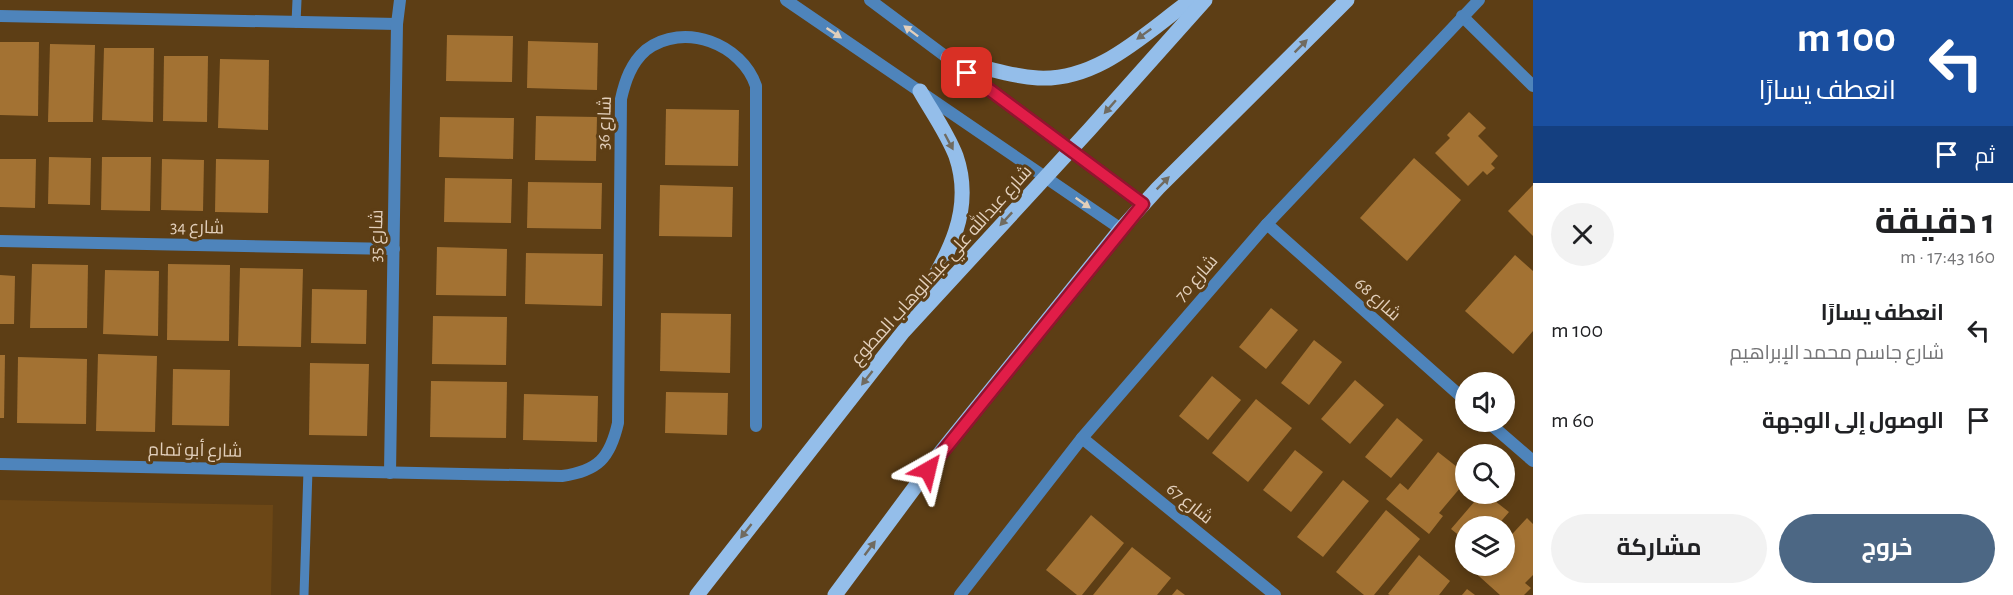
<!DOCTYPE html>
<html lang="ar">
<meta charset="utf-8">
<style>
:root{--surface:#fff;--page:#f2f2f2;--text:#202124;--muted:#757577;--accent:#4c6784}
body{margin:0;font-family:"Alegreya Sans",Cairo,sans-serif;background:var(--page);color:var(--text);direction:rtl;height:100vh;display:flex;flex-direction:column;font-size:22px;white-space:nowrap}
*{box-sizing:border-box;margin:0}
p{font-size:20px;color:var(--muted)}
.icon{flex:none;width:33px;height:33px;fill:none;stroke:currentColor;stroke-width:2;stroke-linecap:round;stroke-linejoin:round}
.map{position:relative;flex:1;overflow:hidden;direction:ltr}
.side{display:flex;flex-direction:column;background:var(--surface);width:480px}
.side>*{flex:none}
.banner{background:#1a4fa0;color:#fff;overflow:hidden}
.controls{position:absolute;left:1455px;top:372px;display:grid;gap:12px}
.controls a{display:grid;place-items:center;width:60px;height:60px;border-radius:50%;background:var(--surface);box-shadow:0 3px 9px #0003;font-size:30px}
.pin{position:absolute;display:grid;place-items:center;width:51px;height:51px;color:#fff;margin:-26px;border-radius:12px;box-shadow:0 3px 9px #0006}
.me{position:absolute;width:66px;margin:-33px;rotate:37deg;stroke-linejoin:round;filter:drop-shadow(0 0 4px #0008)}
.turn{display:flex;align-items:center;gap:21px;height:126px;padding:0 18px;font-size:27px}
.turn .icon{width:78px;height:78px;stroke-width:2.5}
.turn b{display:block;font-size:42px;line-height:51px}
.then{display:flex;align-items:center;height:57px;padding:0 18px;background:#0003;gap:12px;font-size:22px}
.round{display:grid;place-items:center;flex:none;width:63px;height:63px;border-radius:32px;background:var(--page)}
.summary{display:flex;align-items:center;justify-content:space-between;height:102px;padding:0 18px}
h1{font-size:36px;font-weight:700;line-height:45px}
.primary-button{display:flex;gap:12px;margin-top:auto;padding:12px 18px}
.primary-button a{flex:1;height:69px;border-radius:36px;background:var(--accent);color:#fff;font-size:24px;font-weight:700;line-height:69px;text-align:center}
.primary-button a+a{background:var(--page);color:var(--text)}
ul{padding:0;list-style:none}
li{display:flex;align-items:center;gap:18px;height:90px;padding:0 18px}
li div{flex:1}
li b{display:block;font-size:22px}
li em{font-style:normal}
main{display:flex;flex:1;min-height:0}
.map>svg:first-child{display:block}
</style>
<main>
<section class="side">
<div class="banner">
<div class="turn"><svg class="icon" aria-label="left" viewBox="0 0 24 24"><path d="M17 20v-9H6M10 6l-5 5 5 5"/></svg><div><b>100 m</b>انعطف يسارًا</div></div>
<div class="then">ثم<svg class="icon" aria-label="arrive" viewBox="0 0 24 24"><path d="M6 21V4h12l-3 4 3 4H6"/></svg></div>
</div>
<div class="summary"><div><h1>1 دقيقة</h1><p>160 m · 17:43</p></div><a class="round"><svg class="icon" aria-label="close" viewBox="0 0 24 24"><path d="M6 6l12 12M18 6L6 18"/></svg></a></div>
<ul>
<li><svg class="icon" aria-label="left" viewBox="0 0 24 24"><path d="M17 20v-9H6M10 6l-5 5 5 5"/></svg><div><b>انعطف يسارًا</b><p>شارع جاسم محمد الإبراهيم</p></div><em>100 m</em></li>
<li><svg class="icon" aria-label="arrive" viewBox="0 0 24 24"><path d="M6 21V4h12l-3 4 3 4H6"/></svg><div><b>الوصول إلى الوجهة</b></div><em>60 m</em></li>
</ul>
<div class="primary-button"><a>خروج</a><a>مشاركة</a></div>
</section>
<div class="map">
<svg width="1533" height="595" viewBox="0 0 1533 595">
<rect width="100%" height="100%" fill="#5d3e15"/>
<polygon fill="#6c4716" points="0,500 273,505 271,595 0,595"/>
<g fill="#a37233">
<polygon points="447,35 513,36 512,82 446,81"/>
<polygon points="528,41 598,43 597,90 527,88"/>
<polygon points="0,42 39,42 38,116 0,115"/>
<polygon points="50,44 95,45 93,122 48,122"/>
<polygon points="104,48 154,48 153,122 102,120"/>
<polygon points="164,56 208,56 207,122 163,121"/>
<polygon points="220,59 269,60 268,130 218,128"/>
<polygon points="666,109 739,110 738,166 665,165"/>
<polygon points="1469,112 1486,128 1478,136 1498,156 1491,164 1495,168 1487,175 1483,171 1468,186 1435,153 1450,138 1447,135"/>
<polygon points="536,116 597,117 596,161 535,160"/>
<polygon points="440,117 514,118 513,159 439,157"/>
<polygon points="49,157 91,158 90,205 48,204"/>
<polygon points="102,157 151,157 150,211 101,210"/>
<polygon points="1414,158 1461,200 1407,261 1360,218"/>
<polygon points="0,159 36,159 35,208 0,207"/>
<polygon points="162,159 204,160 203,211 161,210"/>
<polygon points="216,159 269,160 268,213 215,212"/>
<polygon points="445,178 512,179 511,223 444,222"/>
<polygon points="528,182 602,183 601,229 527,228"/>
<polygon points="660,185 733,187 732,237 659,236"/>
<polygon points="1533,185 1533,236 1508,211"/>
<polygon points="437,247 507,249 506,296 436,295"/>
<polygon points="526,253 603,254 602,306 525,304"/>
<polygon points="1515,255 1533,271 1533,331 1513,354 1465,311"/>
<polygon points="32,264 88,265 87,328 30,328"/>
<polygon points="168,264 230,265 229,341 167,340"/>
<polygon points="240,268 303,269 301,347 238,346"/>
<polygon points="105,270 159,271 158,336 103,334"/>
<polygon points="0,275 15,276 14,324 0,324"/>
<polygon points="312,289 367,290 366,344 311,343"/>
<polygon points="1271,308 1298,330 1266,369 1239,347"/>
<polygon points="661,313 731,314 730,373 660,371"/>
<polygon points="433,316 507,317 506,365 432,364"/>
<polygon points="1314,340 1342,362 1309,405 1281,383"/>
<polygon points="98,354 157,356 155,432 96,431"/>
<polygon points="0,355 5,355 4,418 0,418"/>
<polygon points="18,357 87,359 86,424 17,423"/>
<polygon points="310,363 369,364 367,436 309,435"/>
<polygon points="173,369 230,370 229,426 172,425"/>
<polygon points="1212,376 1241,400 1208,440 1179,416"/>
<polygon points="1355,380 1384,405 1350,444 1321,419"/>
<polygon points="431,381 507,382 506,438 430,437"/>
<polygon points="666,392 728,393 727,435 665,433"/>
<polygon points="524,394 598,396 597,442 523,440"/>
<polygon points="1256,399 1292,428 1248,482 1212,453"/>
<polygon points="1397,418 1423,440 1391,478 1365,457"/>
<polygon points="1295,450 1323,472 1291,512 1263,490"/>
<polygon points="1438,452 1466,474 1466,481 1439,513 1443,516 1429,534 1386,499 1400,483 1408,490"/>
<polygon points="1343,480 1369,501 1323,557 1297,537"/>
<polygon points="1481,494 1486,494 1509,512 1497,526 1466,526 1466,541 1451,529"/>
<polygon points="1386,510 1420,539 1374,595 1364,595 1336,572"/>
<polygon points="1091,515 1124,543 1082,595 1077,595 1046,570"/>
<polygon points="1527,518 1533,524 1533,575 1525,583 1531,588 1524,595 1500,595 1471,569 1475,566 1504,566 1504,543"/>
<polygon points="1132,547 1171,578 1157,595 1093,595"/>
<polygon points="1419,555 1450,581 1439,595 1390,595 1388,594"/>
<polygon points="1177,589 1185,595 1172,595"/>
<polygon points="1467,589 1475,595 1462,595"/>
</g>
<g fill="none" stroke-linecap="round" stroke-linejoin="round">
<g stroke="#4e84bb" stroke-width="9">
<polyline points="296,23 297,0"/>
<polyline points="304,595 308,470"/>
</g>
<g stroke="#4e84bb" stroke-width="12">
<polyline points="0,16 397,24"/>
<polyline points="1462,16 1533,86"/>
<polyline points="1267,224 1466,401"/>
<polyline points="0,241 394,249"/>
<polyline points="1488,422 1533,461"/>
<polyline points="1082,438 1275,595"/>
<path d="M0,464L562,476C598,471 610,458 618,423L621,99C625,81 631,63 646,50C684,21 742,44 756,86V426"/>
<polyline points="390,473 397,24 400,0"/>
<polyline points="960,595 1082,438 1267,224 1479,0"/>
</g>
<g stroke="#4e84bb" stroke-width="12">
<polyline points="786,0 1121,229"/>
<polyline points="870,0 1143,204"/>
</g>
<g stroke="#94beea" stroke-width="15">
<path d="M948,58C977,65 1008,76 1038,78C1099,81 1145,33 1191,0"/>
<path d="M916,308C944,261 976,214 956,156C947,133 932,112 920,91"/>
<polyline points="697,595 903,332 1089,130 1205,0"/>
<polyline points="835,595 941,452 1121,229 1158,188 1347,0"/>
</g>
</g>
<defs><path id="oneway-solid" d="M-6-.8H1V-3.2L6.5 0L1 3.2V.8H-6Z" transform="scale(1.5)"/></defs>
<g fill="#e2cfbb">
<use href="#oneway-solid" transform="translate(911 31) rotate(-143)"/>
<use href="#oneway-solid" transform="translate(834 33) rotate(34)"/>
<use href="#oneway-solid" transform="translate(1083 203) rotate(35)"/>
</g>
<g fill="#706b60">
<use href="#oneway-solid" transform="translate(1144 34) rotate(144)"/>
<use href="#oneway-solid" transform="translate(1301 46) rotate(-45)"/>
<use href="#oneway-solid" transform="translate(1110 107) rotate(131)"/>
<use href="#oneway-solid" transform="translate(949 142) rotate(62)"/>
<use href="#oneway-solid" transform="translate(1163 183) rotate(-45)"/>
<use href="#oneway-solid" transform="translate(1006 219) rotate(133)"/>
<use href="#oneway-solid" transform="translate(867 378) rotate(128)"/>
<use href="#oneway-solid" transform="translate(746 531) rotate(128)"/>
<use href="#oneway-solid" transform="translate(870 548) rotate(-53)"/>
</g>
<g fill="none" stroke-linecap="round" stroke-linejoin="round">
<g stroke="#92132f" stroke-width="15">
<polyline id="route" points="928,470 1143,204 967,73"/>
</g>
<use href="#route" stroke="#e11d48" stroke-width="10"/>
</g>
<g text-anchor="middle" stroke-width="6" stroke-linejoin="round" paint-order="stroke">
<g font-size="18" fill="#e2cfbb" stroke="#5d3e15">
<text transform="translate(604 123) rotate(-88)" y="6">شارع 36</text>
<text transform="translate(197 227) rotate(1)" y="6">شارع 34</text>
<text transform="translate(376 236) rotate(-89)" y="6">شارع 35</text>
<text transform="translate(941 265) rotate(-48)" y="6">شارع عبدالله علي عبدالوهاب المطوع</text>
<text transform="translate(1196 278) rotate(-49)" y="6">شارع 70</text>
<text transform="translate(1378 299) rotate(42)" y="6">شارع 68</text>
<text transform="translate(195 450) rotate(1)" y="6">شارع أبو تمام</text>
<text transform="translate(1190 503) rotate(39)" y="6">شارع 67</text>
</g>
</g>
</svg>
<div class="controls">
<a><svg class="icon" aria-label="sound" viewBox="0 0 24 24"><path d="M4 9h4l5-4v14l-5-4H4zM17 9q2 3 0 6"/></svg></a>
<a><svg class="icon" aria-label="search" viewBox="0 0 24 24"><circle cx="10" cy="10" r="6"/><path d="M15 15l6 6"/></svg></a>
<a><svg class="icon" aria-label="layers" viewBox="0 0 24 24"><path d="M12 4l9 5-9 5-9-5zM3 14l9 5 9-5"/></svg></a>
</div>
<div class="pin" style="left:967px;top:73px;background:#d93025"><svg class="icon" aria-label="arrive" viewBox="0 0 24 24"><path d="M6 21V4h12l-3 4 3 4H6"/></svg></div>
<svg class="me" style="left:928px;top:470px" viewBox="-20 -20 40 40"><path d="M0-17L14 15 0 8-14 15z" fill="#e11d48" stroke="#fff" stroke-width="4"/></svg>
</div>
</main>
